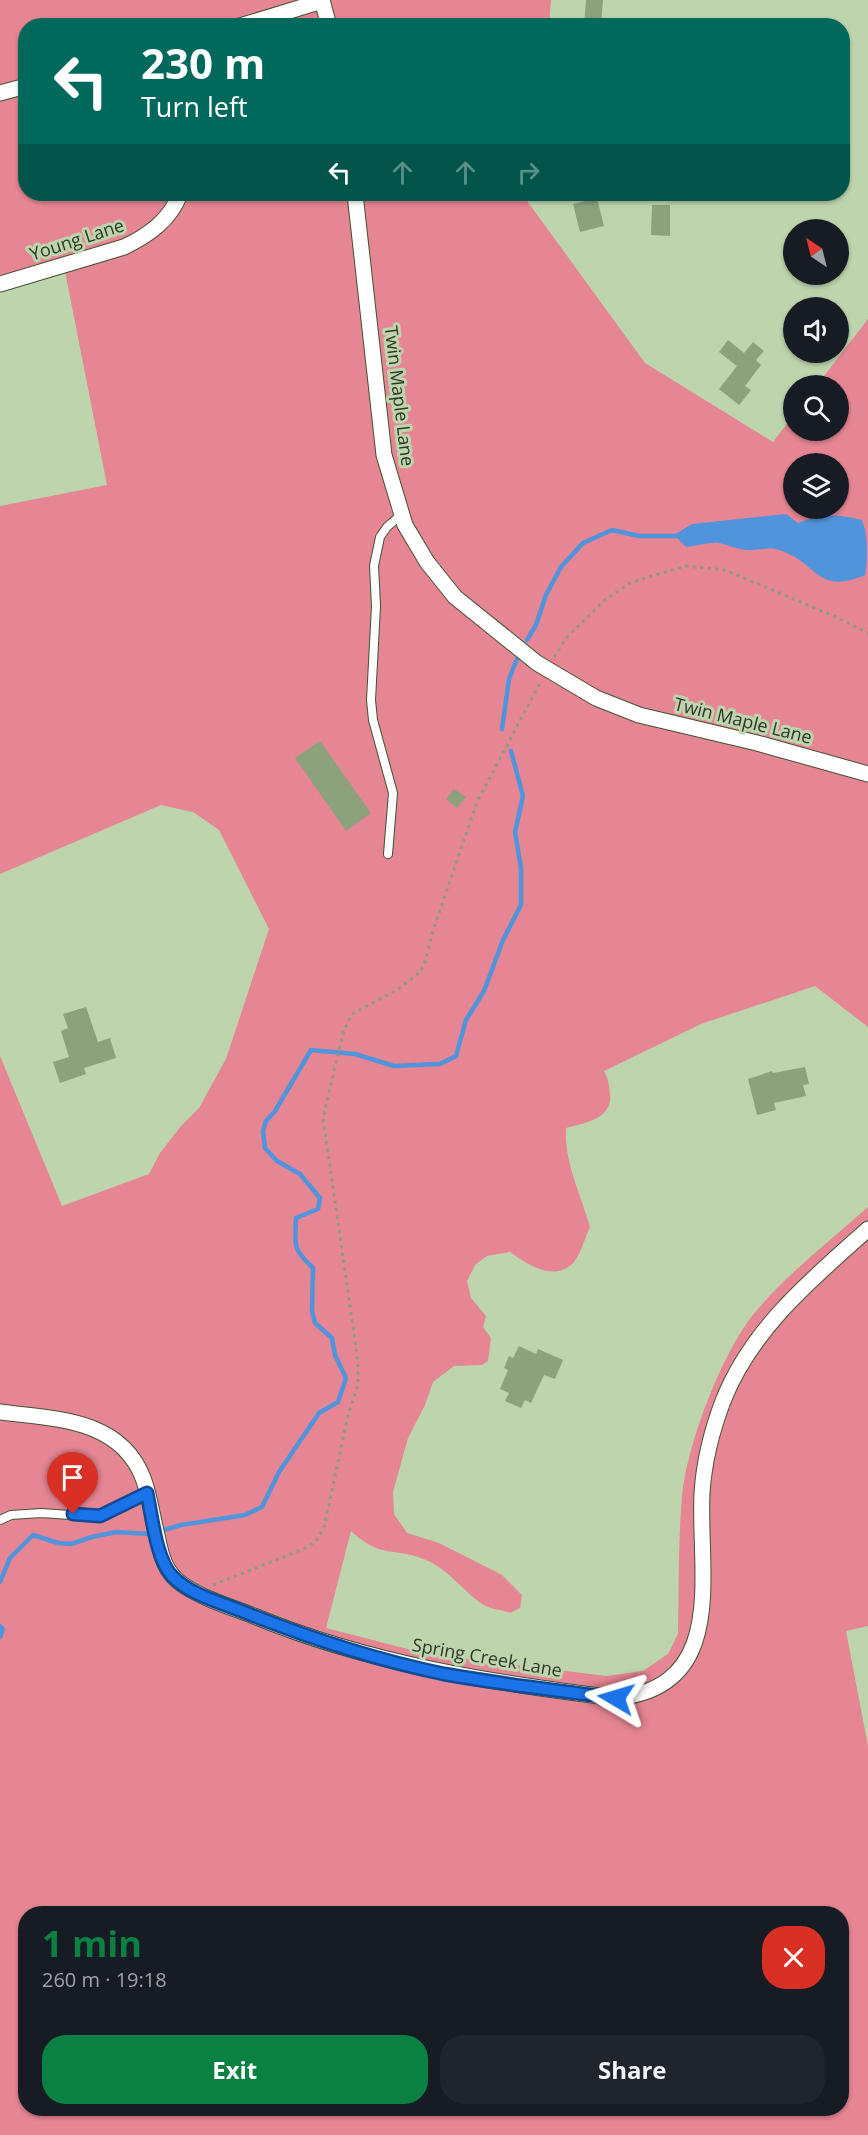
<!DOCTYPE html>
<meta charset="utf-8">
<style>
:root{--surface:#171b24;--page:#20242c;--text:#f1f3f6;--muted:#9ea1a6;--accent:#0b8043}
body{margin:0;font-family:"Open Sans",sans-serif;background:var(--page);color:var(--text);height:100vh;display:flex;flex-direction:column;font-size:22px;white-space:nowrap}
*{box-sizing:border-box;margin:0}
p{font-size:20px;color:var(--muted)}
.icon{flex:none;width:33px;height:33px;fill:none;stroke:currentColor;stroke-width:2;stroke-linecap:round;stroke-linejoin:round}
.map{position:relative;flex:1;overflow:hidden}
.panel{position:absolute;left:18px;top:1906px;width:831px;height:210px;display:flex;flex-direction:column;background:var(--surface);border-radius:24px;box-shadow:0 2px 4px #0004}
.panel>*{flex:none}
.banner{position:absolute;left:18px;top:18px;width:832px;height:183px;border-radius:24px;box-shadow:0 2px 4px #0004;background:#00695c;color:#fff;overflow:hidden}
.needle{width:39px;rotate:325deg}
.fabs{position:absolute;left:783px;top:219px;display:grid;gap:12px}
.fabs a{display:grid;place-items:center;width:66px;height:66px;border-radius:50%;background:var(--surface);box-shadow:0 2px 4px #0004;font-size:30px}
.pin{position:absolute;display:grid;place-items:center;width:51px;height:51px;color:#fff;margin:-62px -26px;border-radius:50% 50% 50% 0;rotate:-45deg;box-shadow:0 0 6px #0007}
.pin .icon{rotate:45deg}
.me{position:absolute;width:66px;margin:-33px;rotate:277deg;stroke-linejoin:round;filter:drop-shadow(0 0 4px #0008)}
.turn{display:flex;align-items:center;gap:21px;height:126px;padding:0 24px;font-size:27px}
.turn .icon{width:78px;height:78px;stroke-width:2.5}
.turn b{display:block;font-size:42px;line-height:51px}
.lanes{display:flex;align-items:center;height:57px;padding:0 24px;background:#0003;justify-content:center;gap:30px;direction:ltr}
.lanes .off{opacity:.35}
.round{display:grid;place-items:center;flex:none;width:63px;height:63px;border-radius:24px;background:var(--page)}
.head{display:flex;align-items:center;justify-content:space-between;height:102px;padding:0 24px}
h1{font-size:36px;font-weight:700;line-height:45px;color:var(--accent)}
.action{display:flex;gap:12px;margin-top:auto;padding:12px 24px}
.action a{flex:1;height:69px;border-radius:24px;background:var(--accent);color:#fff;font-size:24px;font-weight:700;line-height:69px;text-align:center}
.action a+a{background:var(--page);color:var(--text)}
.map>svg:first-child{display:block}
</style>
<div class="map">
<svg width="868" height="2135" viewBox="0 0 868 2135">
<rect width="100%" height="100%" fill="#bed4ad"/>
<path fill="#e68593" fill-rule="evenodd" d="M0,0H551L549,26H26V194H522L645,363L773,442L793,416L794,430H838V386L817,385L868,319V1027L815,986L701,1024L604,1071C608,1078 609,1085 610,1094C613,1119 585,1123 566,1128C564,1163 581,1194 590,1227C585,1237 580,1258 571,1265C551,1281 527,1264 510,1252L487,1256L475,1265L467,1281L471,1298L486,1316L483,1327L491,1338L488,1361L482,1365L454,1366L433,1382L425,1405L408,1438L393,1492L394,1514L407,1533L439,1543L502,1575L522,1595L520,1608L510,1613C502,1609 491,1610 484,1605C463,1592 450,1570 426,1560C393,1546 382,1560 351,1531L326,1628L423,1653L606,1676L643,1671L668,1654L678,1634C679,1588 678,1542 682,1497C687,1445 720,1358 752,1316C785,1275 829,1242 868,1207V1626L846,1631L868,1746V2135H0V1056L62,1206L149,1174L160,1153L181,1126L199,1108L226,1059L269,929L219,830L193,812L161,805L0,874V506L107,485L64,266L0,284ZM794,464H838V508H794ZM26,1914H842V2109H26Z"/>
<path fill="#5094db" d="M786,514L798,523C823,513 837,514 862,520C868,535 868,558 865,575C816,596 818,562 779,550C769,546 756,551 746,550C737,549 728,545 719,543C709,542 696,546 686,547L674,535L692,524Z"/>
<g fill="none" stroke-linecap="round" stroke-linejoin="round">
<g stroke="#5094db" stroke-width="4.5">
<polyline points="527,640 536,625 546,595 561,567 583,543 612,530 639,536 680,536"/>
<polyline points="502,729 509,679 517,659"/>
<path d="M0,1582L10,1558L33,1535L58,1543L71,1544L92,1537L116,1532L150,1534L181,1525L245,1515L262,1507L279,1472L319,1413L338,1402L346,1378L335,1355L332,1338L315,1323L312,1311L313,1268C292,1248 295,1246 296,1218L318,1209L320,1198L300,1174L277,1161L265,1148L263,1131L266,1121L275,1111L311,1050L355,1054L394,1066L440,1064L456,1056L466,1020L484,991L503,940L521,905V868L515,832L523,796L511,751"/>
<polyline points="0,1626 3,1629 0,1637"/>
</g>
</g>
<g fill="#8da17d">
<polygon points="586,0 603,0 601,26 584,26"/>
<polygon points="597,198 604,226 580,232 573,204"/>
<polygon points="652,205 670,205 670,236 651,235"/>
<polygon points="728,340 744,353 753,342 764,351 756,360 761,365 745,386 751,390 739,405 719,389 737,366 719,352"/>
<polygon points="320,741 371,813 346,831 295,758"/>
<polygon points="454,789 466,797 457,808 446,799"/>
<polygon points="86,1007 98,1042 110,1038 116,1058 84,1068 86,1074 60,1083 53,1062 69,1057 61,1031 68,1028 63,1014"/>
<polygon points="805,1067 809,1084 803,1085 806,1096 774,1103 776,1110 757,1115 748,1079 772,1071 773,1073"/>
<polygon points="519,1346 536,1354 538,1349 563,1360 555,1379 544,1375 531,1403 525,1400 521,1408 505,1401 509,1393 500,1389 508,1370 504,1368 509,1356 513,1358"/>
</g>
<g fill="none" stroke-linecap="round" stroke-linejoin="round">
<g stroke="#415332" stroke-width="10">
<g id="lane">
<polyline points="388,854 393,793 373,720 371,700 376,606 374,566 380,537 387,527 402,514"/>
<polyline points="0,1520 11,1515 41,1513 100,1517 147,1493"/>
</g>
</g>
<g stroke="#415332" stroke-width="17">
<g id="street">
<polyline points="322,0 329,26"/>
<polyline points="240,26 322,1"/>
<polyline points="0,93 26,86"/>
<polyline points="355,194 384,455 405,525 427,562 455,597 537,663 596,698 639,715 757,743 868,774"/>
<path d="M0,284L124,247C149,235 170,220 180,194"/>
<path d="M0,1412C54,1419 120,1418 143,1478C150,1496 152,1516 157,1535C161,1556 165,1573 183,1585C204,1599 231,1607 254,1616C370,1664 492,1683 616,1698C729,1687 698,1573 702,1493C704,1462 712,1430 723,1401C752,1328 811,1280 868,1229"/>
</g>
</g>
<g stroke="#8b9c7e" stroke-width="3" stroke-dasharray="3 4.5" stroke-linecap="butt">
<polyline points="554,657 567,637 606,599 632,582 686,566 725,570 836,617 868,633"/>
<polyline points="213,1585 306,1548 316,1541 324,1527 348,1416 358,1384 358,1362 323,1118 343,1033 352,1014 395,991 416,976 424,966 432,934 477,802 541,681"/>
</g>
<use href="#lane" stroke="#fff" stroke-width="8"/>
<use href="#street" stroke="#fff" stroke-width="15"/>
</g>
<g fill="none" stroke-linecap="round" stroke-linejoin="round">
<g stroke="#114b97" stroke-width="15">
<path id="route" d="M73,1514L100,1516L147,1493C152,1516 156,1559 172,1576C190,1595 220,1602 244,1612C309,1638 376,1660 444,1674C501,1684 558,1691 616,1698"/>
</g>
<use href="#route" stroke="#1a73e8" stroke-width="10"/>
</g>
<g text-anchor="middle" stroke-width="6" stroke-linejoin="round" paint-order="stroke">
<g font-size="18" fill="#2e3728" stroke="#bed4ad">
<text transform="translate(77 240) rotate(-18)" y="6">Young Lane</text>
<text transform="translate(399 396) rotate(83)" y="6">Twin Maple Lane</text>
<text transform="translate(743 721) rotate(14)" y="6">Twin Maple Lane</text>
<text transform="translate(487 1658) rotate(10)" y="6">Spring Creek Lane</text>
</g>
</g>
</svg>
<div class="fabs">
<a><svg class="needle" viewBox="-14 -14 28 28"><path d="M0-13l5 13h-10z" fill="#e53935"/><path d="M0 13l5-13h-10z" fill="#9ea1a6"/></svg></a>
<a><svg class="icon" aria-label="sound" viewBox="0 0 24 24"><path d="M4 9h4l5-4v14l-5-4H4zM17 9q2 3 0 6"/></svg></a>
<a><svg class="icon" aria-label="search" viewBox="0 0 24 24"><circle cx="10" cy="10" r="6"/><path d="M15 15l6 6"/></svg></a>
<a><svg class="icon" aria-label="layers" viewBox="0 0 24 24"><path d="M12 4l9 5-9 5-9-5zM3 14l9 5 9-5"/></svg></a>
</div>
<div class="pin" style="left:73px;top:1514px;background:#d93025"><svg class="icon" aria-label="arrive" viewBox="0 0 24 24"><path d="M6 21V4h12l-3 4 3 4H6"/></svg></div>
<svg class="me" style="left:616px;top:1698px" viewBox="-20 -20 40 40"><path d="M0-17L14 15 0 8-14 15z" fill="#1a73e8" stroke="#fff" stroke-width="4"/></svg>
<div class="banner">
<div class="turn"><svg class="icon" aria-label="left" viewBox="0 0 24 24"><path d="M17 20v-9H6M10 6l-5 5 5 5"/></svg><div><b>230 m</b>Turn left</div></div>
<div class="lanes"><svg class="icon" aria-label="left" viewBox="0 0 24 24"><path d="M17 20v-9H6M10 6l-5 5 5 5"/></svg><svg class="icon off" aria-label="ahead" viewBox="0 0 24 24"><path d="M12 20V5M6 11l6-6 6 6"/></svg><svg class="icon off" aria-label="ahead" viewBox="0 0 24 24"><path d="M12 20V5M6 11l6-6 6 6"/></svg><svg class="icon off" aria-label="right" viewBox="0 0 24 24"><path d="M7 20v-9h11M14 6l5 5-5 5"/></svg></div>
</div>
<section class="panel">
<div class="head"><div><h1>1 min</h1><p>260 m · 19:18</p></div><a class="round" style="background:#d93025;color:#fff"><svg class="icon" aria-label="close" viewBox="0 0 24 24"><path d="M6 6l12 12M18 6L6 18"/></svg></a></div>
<div class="action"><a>Exit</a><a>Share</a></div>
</section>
</div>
